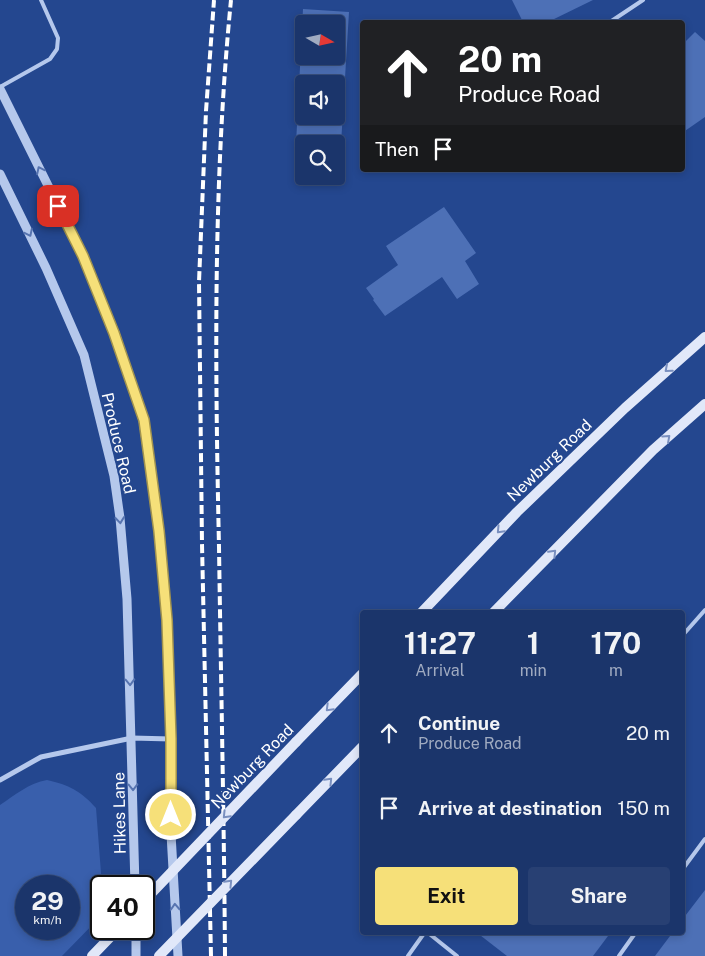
<!DOCTYPE html>
<style>
:root{--surface:#1b356b;--page:#284073;--text:#f1f3f6;--muted:#a0abc1;--line:#39507e;--accent:#f6e079}
body{margin:0;font-family:"Public Sans",sans-serif;background:var(--page);color:var(--text);height:100vh;display:flex;flex-direction:column;font-size:19px;white-space:nowrap}
*{box-sizing:border-box;margin:0}
p{font-size:16px;color:var(--muted)}
.icon{flex:none;width:28px;height:28px;fill:none;stroke:currentColor;stroke-width:2;stroke-linecap:round;stroke-linejoin:round}
.map{position:relative;flex:1;overflow:hidden}
.drawer{position:absolute;left:360px;top:610px;width:325px;height:325px;display:flex;flex-direction:column;background:var(--surface);border-radius:5px;box-shadow:0 2px 8px #0003,0 0 0 1px var(--line)}
.drawer>*{flex:none}
.guide{position:absolute;left:360px;top:20px;width:325px;height:152px;border-radius:5px;box-shadow:0 2px 8px #0003,0 0 0 1px var(--line);background:#202124;color:#fff;overflow:hidden}
.needle{width:32px;rotate:99deg}
.tools{position:absolute;left:295px;top:15px;display:grid;gap:10px}
.tools a{display:grid;place-items:center;width:50px;height:50px;border-radius:5px;background:var(--surface);box-shadow:0 2px 8px #0003,0 0 0 1px var(--line);font-size:25px}
.speed{position:absolute;left:15px;top:875px;display:flex;gap:10px;font-size:25px;font-weight:700;text-align:center}
.speed>*{display:grid;place-content:center;width:65px;height:65px;border-radius:50%;background:var(--surface);box-shadow:0 2px 8px #0003,0 0 0 1px var(--line);line-height:1}
.speed small{font-size:12px;font-weight:400}
.speed .limit{border:2px solid #111;border-radius:8px;background:#fff;color:#111}
.pin{position:absolute;display:grid;place-items:center;width:42px;height:42px;color:#fff;margin:-21px;border-radius:10px;box-shadow:0 2px 8px #0006}
.me{position:absolute;width:55px;margin:-28px;rotate:0deg;stroke-linejoin:round;filter:drop-shadow(0 0 4px #0008)}
.turn{display:flex;align-items:center;gap:18px;height:105px;padding:0 15px;font-size:22px}
.turn .icon{width:65px;height:65px;stroke-width:2.5}
.turn b{display:block;font-size:35px;line-height:42px}
.then{display:flex;align-items:center;height:48px;padding:0 15px;background:#0003;gap:10px;font-size:19px}
.eta{display:flex;justify-content:space-evenly;align-items:center;height:85px;text-align:center}
.eta b{font-size:30px;font-weight:700;line-height:35px}
.button{display:flex;gap:10px;margin-top:auto;padding:10px 15px}
.button a{flex:1;height:58px;border-radius:5px;background:var(--accent);color:#111;font-size:20px;font-weight:700;line-height:58px;text-align:center}
.button a+a{background:var(--page);color:var(--text)}
ul{padding:0;list-style:none}
li{display:flex;align-items:center;gap:15px;height:75px;padding:0 15px}
li div{flex:1}
li b{display:block;font-size:19px}
li em{font-style:normal}
.map>svg:first-child{display:block}
</style>
<div class="map">
<svg width="705" height="956" viewBox="0 0 705 956">
<rect width="100%" height="100%" fill="#24478f"/>
<path fill="#395fac" fill-rule="evenodd" d="M47,780C69,785 81,791 96,808L102,886L101,891V916L62,956H0V805C15,795 29,783 47,780ZM26,886H69V929H26Z"/>
<g fill="#4d70b6" fill-rule="evenodd">
<polygon points="512,0 593,0 548,22 523,22"/>
<path d="M303,9L349,12L341,144H296ZM304,24H336V56H304ZM304,84H336V116H304Z"/>
<polygon points="695,32 705,41 705,117 682,133 682,45"/>
<polygon points="444,207 476,253 465,261 479,284 457,299 442,277 385,316 373,300 374,299 366,288 398,265 386,246"/>
<polygon points="705,890 705,956 655,956 673,932 682,932 682,920"/>
<polygon points="476,932 611,932 593,956 507,956"/>
</g>
<g fill="none" stroke-linecap="round" stroke-linejoin="round">
<g stroke="#b5c8ec" stroke-width="4">
<polyline points="610,22 643,0"/>
<polyline points="0,87 50,59 57,49 58,38 41,0"/>
<polyline points="682,636 705,610"/>
<polyline points="682,870 705,839"/>
<polyline points="427,932 457,956"/>
<polyline points="408,956 425,932"/>
<polyline points="619,956 636,932"/>
</g>
<polyline stroke="#b5c8ec" stroke-width="5" points="0,780 41,757 132,738 171,739"/>
<g stroke="#b5c8ec" stroke-width="9">
<polyline points="0,89 83,256 115,333 143,420 159,531 167,620 171,739 171,834 178,956"/>
<polyline points="0,174 46,268 84,355 114,476 120,518 127,599 135,886"/>
<polyline points="136,929 136,956"/>
</g>
<g stroke="#e1e8f9" stroke-width="10">
<polyline points="422,612 517,512 625,408 705,337"/>
<polyline points="494,612 653,450 705,404"/>
<polyline points="296,742 362,674"/>
<polyline points="296,815 362,747"/>
<polyline points="92,956 118,929"/>
</g>
<g stroke="#fff" stroke-width="4" stroke-dasharray="9 4" stroke-linecap="butt">
<polyline points="211,956 202,544 199,282 206,111 214,0"/>
<path d="M225,956C224,820 221,684 219,547C215,365 213,182 231,0"/>
</g>
<g stroke="#e1e8f9" stroke-width="10">
<polyline points="144,901 296,742"/>
<polyline points="159,956 296,815"/>
</g>
</g>
<defs><path id="oneway-chevron" d="M-2-3.5L2.5 0L-2 3.5" fill="none" stroke-width="1.6" stroke-linecap="round" stroke-linejoin="round" transform="scale(1.25)"/></defs>
<g stroke="#5774b0">
<use href="#oneway-chevron" transform="translate(40 170) rotate(-116)"/>
<use href="#oneway-chevron" transform="translate(29 233) rotate(64)"/>
<use href="#oneway-chevron" transform="translate(120 520) rotate(84)"/>
<use href="#oneway-chevron" transform="translate(130 682) rotate(88)"/>
<use href="#oneway-chevron" transform="translate(133 787) rotate(89)"/>
<use href="#oneway-chevron" transform="translate(175 907) rotate(-93)"/>
</g>
<g stroke="#798fbf">
<use href="#oneway-chevron" transform="translate(668 369) rotate(139)"/>
<use href="#oneway-chevron" transform="translate(667 438) rotate(-42)"/>
<use href="#oneway-chevron" transform="translate(500 530) rotate(133)"/>
<use href="#oneway-chevron" transform="translate(553 553) rotate(-46)"/>
<use href="#oneway-chevron" transform="translate(329 708) rotate(135)"/>
<use href="#oneway-chevron" transform="translate(329 781) rotate(-46)"/>
<use href="#oneway-chevron" transform="translate(226 815) rotate(134)"/>
<use href="#oneway-chevron" transform="translate(229 883) rotate(-46)"/>
</g>
<g fill="none" stroke-linecap="round" stroke-linejoin="round">
<g stroke="#a0924f" stroke-width="12">
<polyline id="route" points="58,206 83,256 114,333 144,420 159,531 167,620 171,739 171,815"/>
</g>
<use href="#route" stroke="#f6e079" stroke-width="9"/>
</g>
<g text-anchor="middle" stroke-width="4" stroke-linejoin="round" paint-order="stroke">
<g font-size="16" fill="#fff" stroke="#24478f">
<text transform="translate(119 443) rotate(77)" y="6">Produce Road</text>
<text transform="translate(549 460) rotate(-44)" y="6">Newburg Road</text>
<text transform="translate(252 766) rotate(-46)" y="6">Newburg Road</text>
<text transform="translate(119 813) rotate(-91)" y="6">Hikes Lane</text>
</g>
</g>
</svg>
<div class="tools">
<a><svg class="needle" viewBox="-14 -14 28 28"><path d="M0-13l5 13h-10z" fill="#e53935"/><path d="M0 13l5-13h-10z" fill="#a0abc1"/></svg></a>
<a><svg class="icon" aria-label="sound" viewBox="0 0 24 24"><path d="M4 9h4l5-4v14l-5-4H4zM17 9q2 3 0 6"/></svg></a>
<a><svg class="icon" aria-label="search" viewBox="0 0 24 24"><circle cx="10" cy="10" r="6"/><path d="M15 15l6 6"/></svg></a>
</div>
<div class="speed"><div>29<small>km/h</small></div><div class="limit">40</div></div>
<div class="pin" style="left:58px;top:206px;background:#d93025"><svg class="icon" aria-label="arrive" viewBox="0 0 24 24"><path d="M6 21V4h12l-3 4 3 4H6"/></svg></div>
<svg class="me" style="left:171px;top:815px" viewBox="-20 -20 40 40"><circle r="17" fill="#f6e079" stroke="#fff" stroke-width="3"/><path d="M0-11L8 9 0 5-8 9z" fill="#fff"/></svg>
<div class="guide">
<div class="turn"><svg class="icon" aria-label="ahead" viewBox="0 0 24 24"><path d="M12 20V5M6 11l6-6 6 6"/></svg><div><b>20 m</b>Produce Road</div></div>
<div class="then">Then<svg class="icon" aria-label="arrive" viewBox="0 0 24 24"><path d="M6 21V4h12l-3 4 3 4H6"/></svg></div>
</div>
<section class="drawer">
<div class="eta">
<div><b>11:27</b><p>Arrival</p></div>
<div><b>1</b><p>min</p></div>
<div><b>170</b><p>m</p></div>
</div>
<ul>
<li><svg class="icon" aria-label="ahead" viewBox="0 0 24 24"><path d="M12 20V5M6 11l6-6 6 6"/></svg><div><b>Continue</b><p>Produce Road</p></div><em>20 m</em></li>
<li><svg class="icon" aria-label="arrive" viewBox="0 0 24 24"><path d="M6 21V4h12l-3 4 3 4H6"/></svg><div><b>Arrive at destination</b></div><em>150 m</em></li>
</ul>
<div class="button"><a>Exit</a><a>Share</a></div>
</section>
</div>
